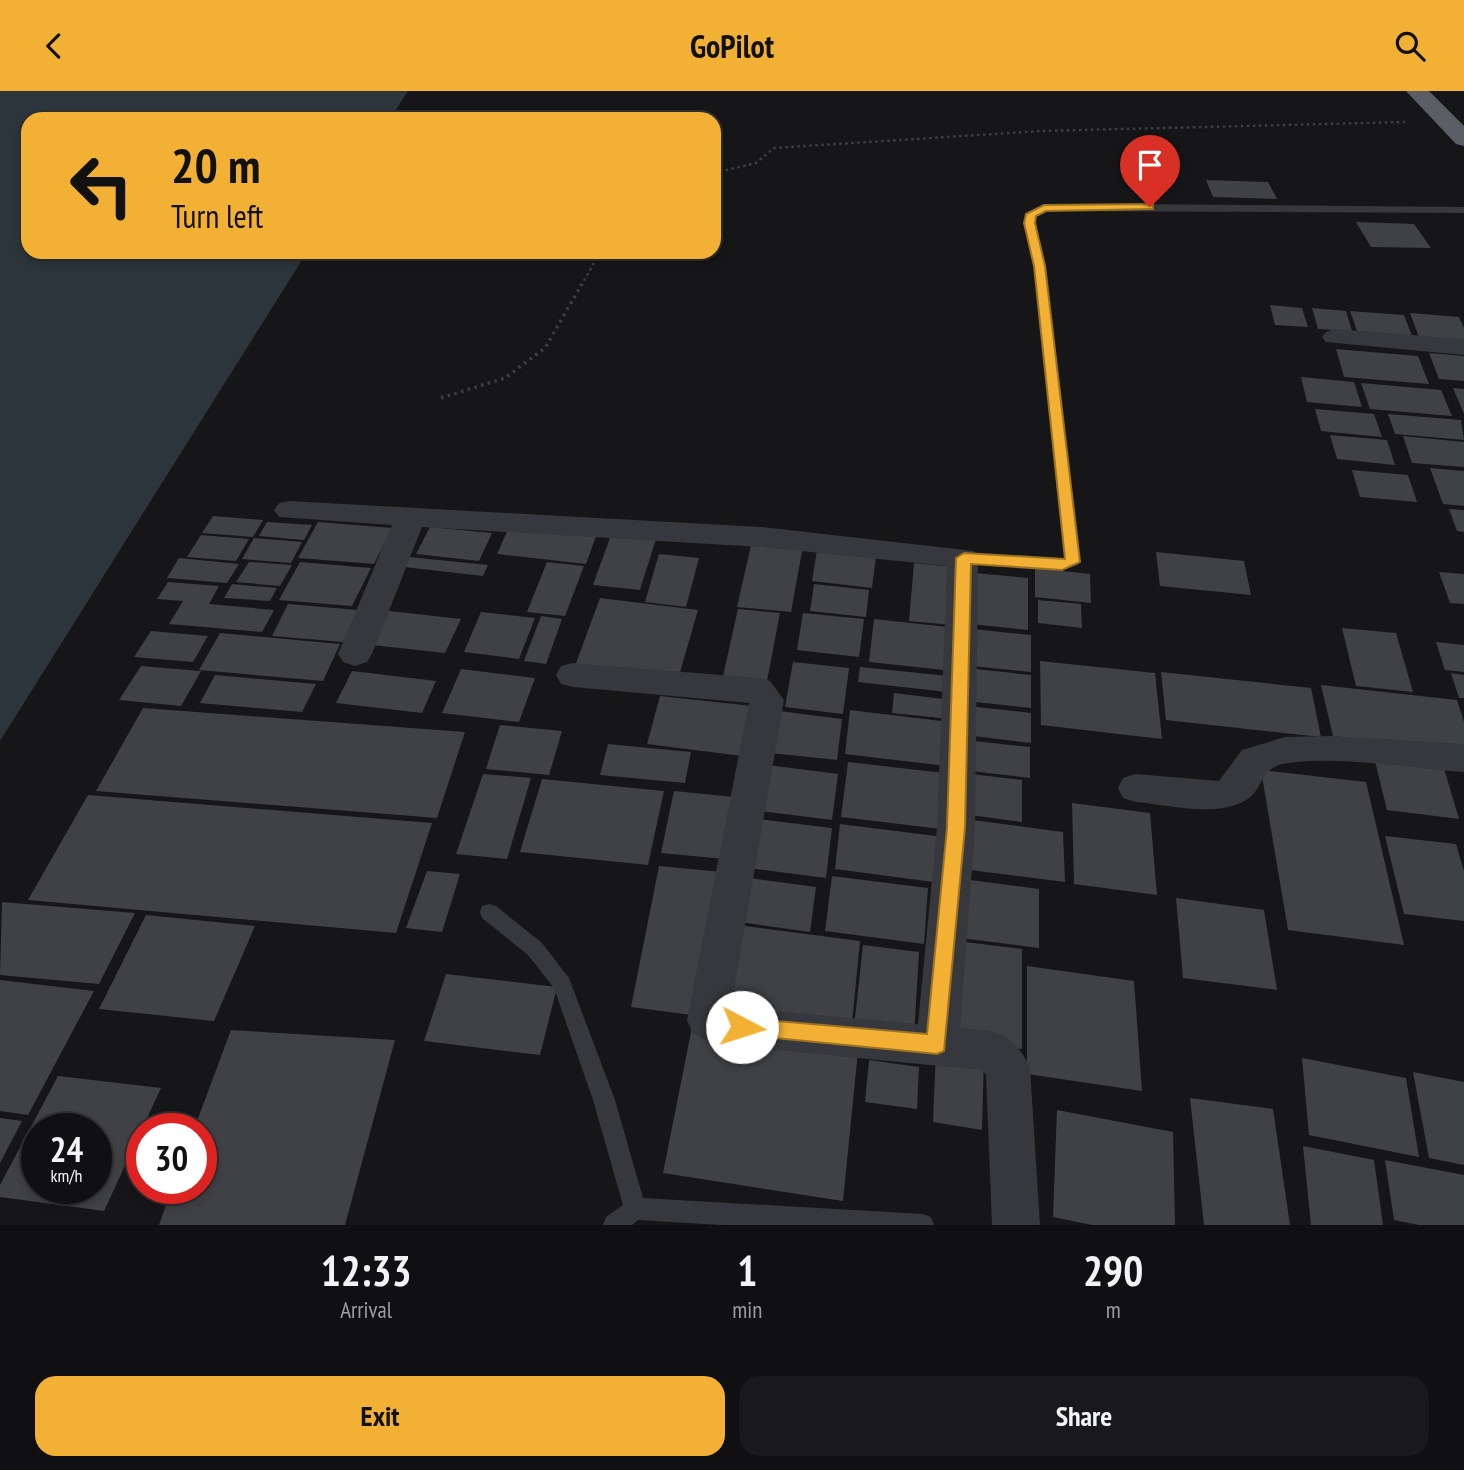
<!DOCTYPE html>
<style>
:root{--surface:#101012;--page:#19191b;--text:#f1f3f6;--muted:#9c9d9f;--line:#303032;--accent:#f2b134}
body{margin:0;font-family:"PT Sans Narrow",sans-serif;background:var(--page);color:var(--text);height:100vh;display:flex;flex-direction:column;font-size:26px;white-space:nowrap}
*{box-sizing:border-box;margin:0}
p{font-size:23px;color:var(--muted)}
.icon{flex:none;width:38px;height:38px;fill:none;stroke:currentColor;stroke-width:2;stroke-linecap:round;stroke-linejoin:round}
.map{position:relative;height:1134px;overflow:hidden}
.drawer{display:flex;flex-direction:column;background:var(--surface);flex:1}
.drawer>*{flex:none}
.banner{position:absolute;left:21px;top:21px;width:700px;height:147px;border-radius:21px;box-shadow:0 4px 10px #0003,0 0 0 2px var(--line);background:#f2b134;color:#111;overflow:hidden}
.speed{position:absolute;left:21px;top:1022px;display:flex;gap:14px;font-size:35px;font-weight:700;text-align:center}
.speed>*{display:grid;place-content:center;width:91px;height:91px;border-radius:50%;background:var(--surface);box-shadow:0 4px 10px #0003,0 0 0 2px var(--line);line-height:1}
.speed small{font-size:18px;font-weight:400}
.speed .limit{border:10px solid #d22;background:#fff;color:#111}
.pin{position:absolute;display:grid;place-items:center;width:60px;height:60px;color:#fff;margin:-72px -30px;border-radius:50% 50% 50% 0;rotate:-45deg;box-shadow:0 0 7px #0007}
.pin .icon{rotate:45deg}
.me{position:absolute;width:77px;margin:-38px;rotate:95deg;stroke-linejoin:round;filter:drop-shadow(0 0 5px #0008)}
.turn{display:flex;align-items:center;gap:24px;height:147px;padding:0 35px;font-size:32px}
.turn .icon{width:91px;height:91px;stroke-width:2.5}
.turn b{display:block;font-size:49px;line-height:60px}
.eta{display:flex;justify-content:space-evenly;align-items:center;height:119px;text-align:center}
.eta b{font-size:42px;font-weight:700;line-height:49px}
.button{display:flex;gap:14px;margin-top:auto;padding:14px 35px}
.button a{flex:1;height:80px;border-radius:21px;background:var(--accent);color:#111;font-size:28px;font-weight:700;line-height:80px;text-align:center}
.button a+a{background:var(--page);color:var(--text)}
header{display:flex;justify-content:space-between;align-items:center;height:91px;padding:0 35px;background:var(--accent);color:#111;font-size:32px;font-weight:700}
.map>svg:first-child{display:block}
</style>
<header><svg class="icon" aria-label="back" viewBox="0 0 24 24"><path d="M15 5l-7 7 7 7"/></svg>GoPilot<svg class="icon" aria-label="search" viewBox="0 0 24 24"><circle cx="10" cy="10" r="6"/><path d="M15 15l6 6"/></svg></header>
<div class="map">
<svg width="1464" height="1134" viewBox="0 0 1464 1134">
<rect width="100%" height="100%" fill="#161618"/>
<polygon fill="#2c353c" points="0,0 408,0 390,28 28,28 28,161 307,161 0,650"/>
<g fill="#404145" fill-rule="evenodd">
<polygon points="1206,89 1268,91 1277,108 1213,106"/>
<polygon points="1356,131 1414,133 1431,157 1371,156"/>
<polygon points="1270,214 1302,217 1308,236 1275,234"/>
<polygon points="1312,217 1346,220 1352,240 1318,238"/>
<polygon points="1350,220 1404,224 1412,245 1357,240"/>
<polygon points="1410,222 1459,226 1464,237 1464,252 1420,249"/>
<polygon points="1336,258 1418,265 1429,293 1344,286"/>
<polygon points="1429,262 1464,265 1464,290 1439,288"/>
<polygon points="1301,286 1354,291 1362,316 1307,311"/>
<polygon points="1361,292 1441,299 1452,325 1370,318"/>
<polygon points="1453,297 1464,298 1464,323"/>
<polygon points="1315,318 1374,323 1382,346 1321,340"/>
<polygon points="1388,323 1461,329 1464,349 1395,343"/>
<polygon points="1330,344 1387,349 1395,374 1337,368"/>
<polygon points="1403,345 1464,351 1464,376 1412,372"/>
<polygon points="1430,377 1464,380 1464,415 1443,413"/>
<polygon points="1352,379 1408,384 1417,411 1360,406"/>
<polygon points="1449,418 1464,419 1464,441 1457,440"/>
<polygon points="213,425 263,429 253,446 202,442"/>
<polygon points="267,431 312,434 304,449 259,445"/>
<polygon points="318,431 392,437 374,473 298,467"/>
<polygon points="430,436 492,442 479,470 416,463"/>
<polygon points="509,436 596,445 586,473 497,463"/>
<polygon points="201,444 249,448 236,470 187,466"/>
<polygon points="611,444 656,448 640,499 593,494"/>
<polygon points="254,447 302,451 291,472 242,468"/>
<polygon points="752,450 803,455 791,521 737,516"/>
<polygon points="817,459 876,465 872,497 812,490"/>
<polygon points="1156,461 1244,470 1251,504 1160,495"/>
<polygon points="659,463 699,467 686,516 645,511"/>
<polygon points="409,466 488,474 483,485 404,476"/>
<polygon points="179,467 239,473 227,492 167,487"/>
<polygon points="249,471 292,474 280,495 236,491"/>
<polygon points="300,471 371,477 352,515 279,509"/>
<polygon points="547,471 584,475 565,525 527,521"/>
<polygon points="914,472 955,476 952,534 909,530"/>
<polygon points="1035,477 1090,483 1091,512 1035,506"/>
<polygon points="1439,481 1464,483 1464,513 1450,512"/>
<polygon points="974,482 1028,487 1028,539 972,533"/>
<polygon points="168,491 219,495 209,513 274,519 262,541 169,533 183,510 157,508"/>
<polygon points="232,493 277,497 270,510 224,507"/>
<polygon points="814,493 869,499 866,526 810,520"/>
<polygon points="600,507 698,519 678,588 575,575"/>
<polygon points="1038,509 1081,513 1082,537 1038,532"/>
<polygon points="288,513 358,519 343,551 272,545"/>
<polygon points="738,518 780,522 767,590 723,585"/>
<polygon points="389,520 461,528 445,562 372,554"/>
<polygon points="481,521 535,527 519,568 464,561"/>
<polygon points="803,522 864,528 859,566 797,559"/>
<polygon points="541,525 562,528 546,573 524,570"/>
<polygon points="874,528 957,537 954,580 869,571"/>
<polygon points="964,537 1031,544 1031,581 962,574"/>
<polygon points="1342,537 1396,542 1413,601 1356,595"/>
<polygon points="151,540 208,545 193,571 134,566"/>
<polygon points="220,542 340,553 323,590 199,579"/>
<polygon points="1436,551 1464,554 1464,581 1445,579"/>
<polygon points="1040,570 1155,582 1162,648 1041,634"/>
<polygon points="793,571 849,577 843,623 785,616"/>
<polygon points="141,575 201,580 181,615 119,609"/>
<polygon points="860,576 948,585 947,601 858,591"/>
<polygon points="966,577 1031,584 1031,617 965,610"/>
<polygon points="461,578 535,587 519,631 442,622"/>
<polygon points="352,580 436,590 422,622 336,612"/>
<polygon points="1161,581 1311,597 1321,646 1166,629"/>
<polygon points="1451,582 1464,584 1464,607 1459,607"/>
<polygon points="215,584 316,593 302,621 200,612"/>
<polygon points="1321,594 1457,609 1464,631 1464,660 1333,645"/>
<polygon points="894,602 951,609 950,628 892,622"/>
<polygon points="660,605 752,615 742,665 647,653"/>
<polygon points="967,615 1031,622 1031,652 966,644"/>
<polygon points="143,617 465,641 437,727 96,700"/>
<polygon points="850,619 949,631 946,675 845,663"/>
<polygon points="779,620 842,628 837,669 771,662"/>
<polygon points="500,634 562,640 549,684 486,678"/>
<polygon points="964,649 1030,656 1030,687 962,679"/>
<polygon points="608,653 691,661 685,692 600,684"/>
<polygon points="1374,666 1443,674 1459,728 1387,719"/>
<polygon points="848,671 944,682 941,738 841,726"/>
<polygon points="768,674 838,683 832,729 759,720"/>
<polygon points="1261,679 1366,691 1404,854 1288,839"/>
<polygon points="483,683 531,687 507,768 456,763"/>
<polygon points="971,683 1022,689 1022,731 970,724"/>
<polygon points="542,688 664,700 648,774 520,761"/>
<polygon points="674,700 734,706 724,768 661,762"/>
<polygon points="88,704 432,732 396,842 28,809"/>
<polygon points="1072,712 1150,722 1157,804 1074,793"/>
<polygon points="758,728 832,737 826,787 749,777"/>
<polygon points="964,728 1063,741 1065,791 962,778"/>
<polygon points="840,733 944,746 941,792 835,778"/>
<polygon points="1385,745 1456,753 1464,780 1464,830 1404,823"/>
<polygon points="659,775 722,781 699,925 631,916"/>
<polygon points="427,780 460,783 442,841 406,837"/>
<polygon points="832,785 928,797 924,853 825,840"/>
<polygon points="741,786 816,796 810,841 733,830"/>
<polygon points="962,788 1039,798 1039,857 960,847"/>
<polygon points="1176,807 1264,819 1277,899 1183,887"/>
<polygon points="2,811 135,822 99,893 0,884"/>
<polygon points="146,824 255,835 214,930 99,918"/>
<polygon points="730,833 860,850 851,942 713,923"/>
<polygon points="949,849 1022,858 1022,958 944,947"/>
<polygon points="863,854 919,861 914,945 854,936"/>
<polygon points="1027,875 1134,890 1142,1000 1027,983"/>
<polygon points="446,883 557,896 540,964 424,950"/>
<polygon points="0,889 94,900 28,1024 0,1020"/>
<polygon points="692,936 858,960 843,1110 663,1082"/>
<polygon points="231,939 395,949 345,1134 159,1134 172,1097 201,1097 201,1038 194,1038"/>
<polygon points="936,958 984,965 982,1039 933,1031"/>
<polygon points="1302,967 1406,987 1419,1066 1309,1044"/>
<polygon points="869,969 919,976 917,1018 865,1011"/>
<polygon points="1413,981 1464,991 1464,1074 1429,1067"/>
<path d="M58,985L161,997L104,1120L0,1106V1094ZM37,1038H96V1097H37Z"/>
<polygon points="1190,1007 1273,1018 1290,1134 1204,1134"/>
<polygon points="1057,1019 1173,1041 1175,1134 1092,1134 1053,1126"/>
<polygon points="0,1027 22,1030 0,1072"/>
<polygon points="1303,1055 1374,1069 1383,1134 1311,1134"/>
<polygon points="1385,1069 1464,1084 1464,1134 1419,1134 1394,1129"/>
</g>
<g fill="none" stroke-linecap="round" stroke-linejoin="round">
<g stroke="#3d3f44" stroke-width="2.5" stroke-dasharray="2.5 3.5" stroke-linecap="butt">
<polyline points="714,82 756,72 774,57 1041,40 1405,31"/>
<polyline points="581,195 600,161"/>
</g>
<polyline stroke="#3d3f44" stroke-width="3.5" stroke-dasharray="2.5 4.5" stroke-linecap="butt" points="441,307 505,287 545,257 582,193"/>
<g fill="#37383d" fill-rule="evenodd">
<polygon points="1123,113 1464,116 1464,122 1046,120 1036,125 1034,132 1046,175 1080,471 1078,474 1062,479 958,470 956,467 963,462 1065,468 1034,175 1024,132 1027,121 1044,114"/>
<polygon points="489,813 496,815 542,852 569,887 615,1009 643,1107 923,1123 931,1126 934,1134 721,1134 638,1129 632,1134 603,1134 606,1126 623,1114 593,1009 554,897 528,864 482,827 480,821 482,815"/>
</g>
<g fill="#37383d" fill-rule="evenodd">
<polygon points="1335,238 1464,248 1464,264 1326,251 1322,246 1326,241"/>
<path d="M289,410L761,436L974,460L978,467L975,737L960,937C997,940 1013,940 1030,977L1040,1134H992L986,984L982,979L714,953L693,943L687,929L749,612L573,596L561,593L556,584L561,575L573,572L758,587L770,590L784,609L731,916L918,933L937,737L947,475L761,456L422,436L372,563L367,571L355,575L343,571L338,563L392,434L279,426L274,419L279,412Z"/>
<path d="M1332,645L1464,653V681C1407,677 1345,665 1288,672C1258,676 1265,698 1246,709C1216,727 1170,714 1136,711L1123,707L1118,697L1123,687L1136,683L1219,690L1242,659L1285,646Z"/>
</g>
<polygon fill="#5b5e65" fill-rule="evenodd" points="1406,0 1429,0 1464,35 1464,55 1456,53"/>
</g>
<polygon fill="#f2b134" stroke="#9d7322" stroke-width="2" points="1150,113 1153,114 1153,118 1046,120 1036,125 1035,132 1045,175 1080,471 1062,479 971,473 965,737 944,960 937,963 735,943 732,936 735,930 742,927 927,943 947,737 956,467 964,462 1065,468 1034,175 1024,132 1026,123 1044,114"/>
</svg>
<div class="speed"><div>24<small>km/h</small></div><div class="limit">30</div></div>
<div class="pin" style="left:1150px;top:116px;background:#d93025"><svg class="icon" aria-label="arrive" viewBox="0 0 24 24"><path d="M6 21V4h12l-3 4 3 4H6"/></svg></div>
<svg class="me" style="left:742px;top:936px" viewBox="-20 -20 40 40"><circle r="19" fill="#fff"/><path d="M0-13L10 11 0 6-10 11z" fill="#f2b134"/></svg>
<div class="banner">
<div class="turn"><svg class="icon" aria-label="left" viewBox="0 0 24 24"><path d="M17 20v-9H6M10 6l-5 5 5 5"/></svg><div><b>20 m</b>Turn left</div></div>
</div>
</div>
<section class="drawer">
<div class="eta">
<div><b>12:33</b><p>Arrival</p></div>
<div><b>1</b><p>min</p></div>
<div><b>290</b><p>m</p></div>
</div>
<div class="button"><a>Exit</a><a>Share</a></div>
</section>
